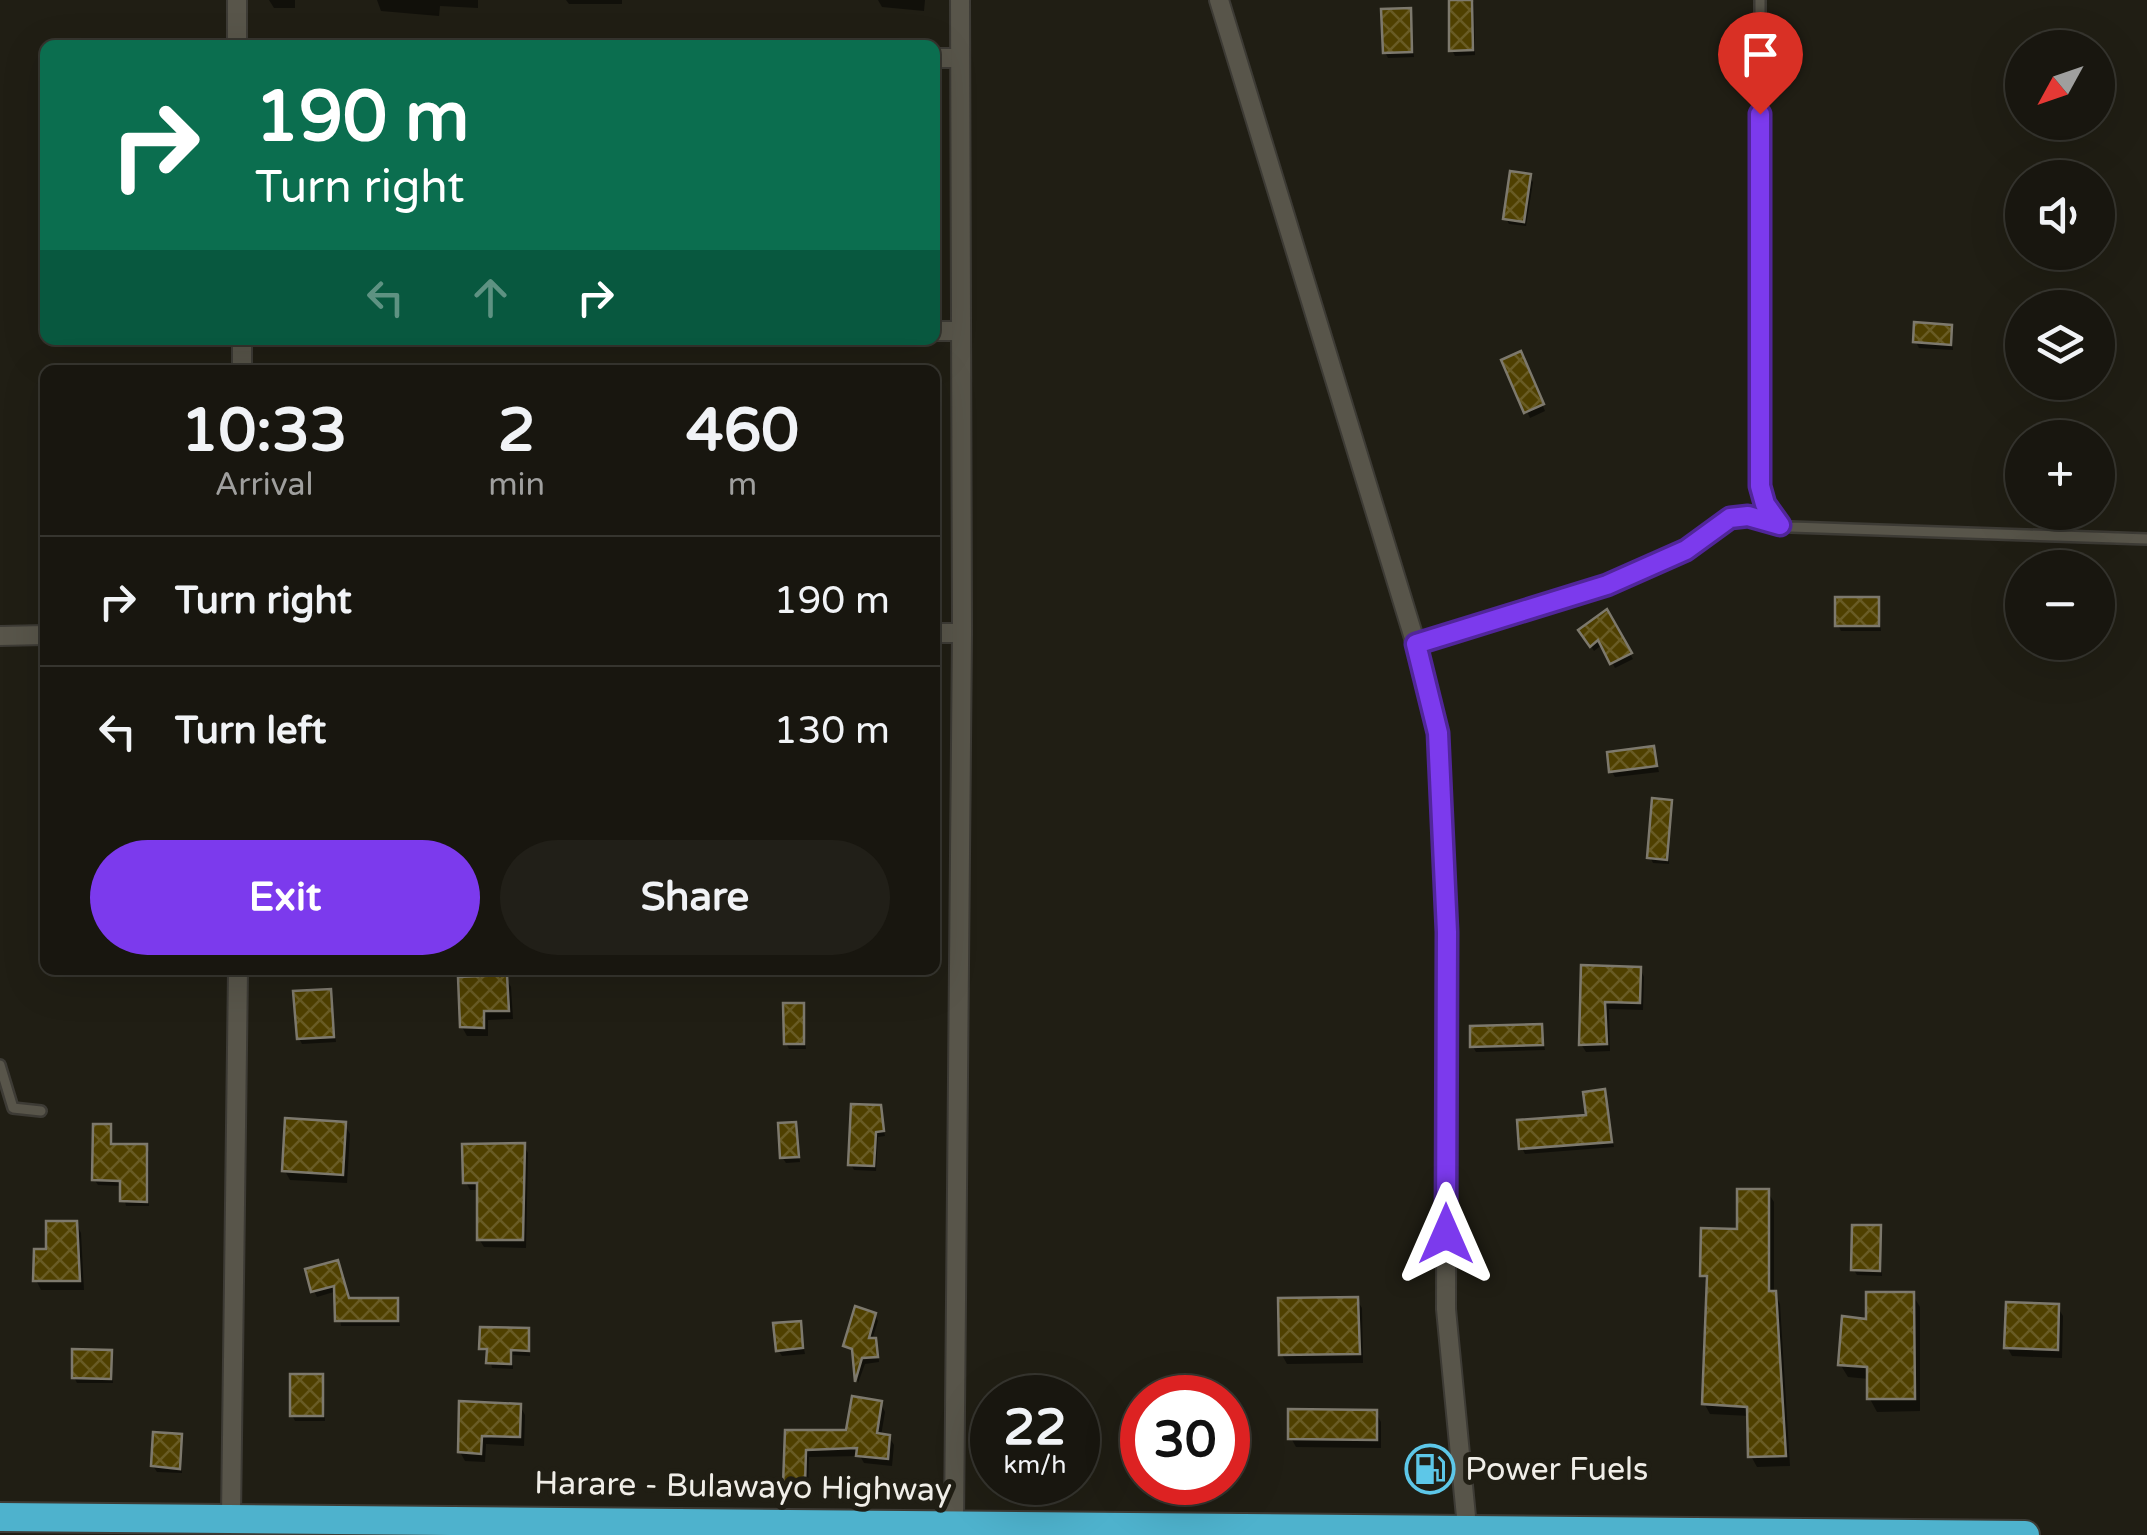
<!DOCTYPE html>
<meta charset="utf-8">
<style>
:root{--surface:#18160f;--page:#211f18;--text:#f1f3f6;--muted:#9f9f9e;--line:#36352f;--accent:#7c3aed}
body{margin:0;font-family:"Varela Round",sans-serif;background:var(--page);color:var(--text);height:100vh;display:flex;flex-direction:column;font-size:38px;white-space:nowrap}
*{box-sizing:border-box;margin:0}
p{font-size:32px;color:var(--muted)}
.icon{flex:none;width:55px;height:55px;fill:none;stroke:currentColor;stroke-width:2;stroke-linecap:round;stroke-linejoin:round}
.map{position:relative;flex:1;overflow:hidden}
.side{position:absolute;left:40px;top:365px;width:900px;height:610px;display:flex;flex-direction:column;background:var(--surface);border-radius:15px;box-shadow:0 10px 40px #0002,0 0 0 2px var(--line)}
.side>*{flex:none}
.banner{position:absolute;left:40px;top:40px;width:900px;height:305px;border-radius:15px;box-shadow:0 10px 40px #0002,0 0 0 2px var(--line);background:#0b6e4f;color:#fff;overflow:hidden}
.needle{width:65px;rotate:230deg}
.buttons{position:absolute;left:2005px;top:30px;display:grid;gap:20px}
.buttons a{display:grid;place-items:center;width:110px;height:110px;border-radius:50%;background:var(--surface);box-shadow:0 10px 40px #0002,0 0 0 2px var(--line);font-size:50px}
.speed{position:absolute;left:970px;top:1375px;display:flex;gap:20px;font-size:50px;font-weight:700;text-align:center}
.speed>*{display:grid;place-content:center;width:130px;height:130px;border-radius:50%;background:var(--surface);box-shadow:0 10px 40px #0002,0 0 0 2px var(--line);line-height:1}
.speed small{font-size:25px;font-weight:400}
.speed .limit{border:15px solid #d22;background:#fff;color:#111}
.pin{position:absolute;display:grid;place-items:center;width:85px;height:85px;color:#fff;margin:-102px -42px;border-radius:50% 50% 50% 0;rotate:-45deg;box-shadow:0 0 10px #0007}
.pin .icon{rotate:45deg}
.me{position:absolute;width:110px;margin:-55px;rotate:0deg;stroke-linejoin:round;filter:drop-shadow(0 0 8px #0008)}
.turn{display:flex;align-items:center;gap:35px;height:210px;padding:0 50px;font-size:45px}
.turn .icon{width:130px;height:130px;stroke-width:2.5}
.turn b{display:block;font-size:70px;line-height:85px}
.lanes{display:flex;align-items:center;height:95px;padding:0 50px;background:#0003;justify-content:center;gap:50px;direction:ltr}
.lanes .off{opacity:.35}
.eta{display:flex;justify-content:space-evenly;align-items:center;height:170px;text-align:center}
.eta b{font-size:60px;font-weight:700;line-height:70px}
.cta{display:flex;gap:20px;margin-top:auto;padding:20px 50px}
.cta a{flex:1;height:115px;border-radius:60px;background:var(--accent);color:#fff;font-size:40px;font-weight:700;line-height:115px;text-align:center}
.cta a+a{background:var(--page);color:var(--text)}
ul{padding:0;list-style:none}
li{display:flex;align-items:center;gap:30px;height:130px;padding:0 50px;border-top:2px solid var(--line)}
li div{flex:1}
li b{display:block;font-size:38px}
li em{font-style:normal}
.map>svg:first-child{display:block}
</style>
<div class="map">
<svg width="2147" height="1535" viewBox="0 0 2147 1535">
<defs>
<pattern id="building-cross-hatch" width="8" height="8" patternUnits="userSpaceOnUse" patternTransform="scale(2.5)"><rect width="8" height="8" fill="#4f4000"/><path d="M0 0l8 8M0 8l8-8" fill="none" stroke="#695c25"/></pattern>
</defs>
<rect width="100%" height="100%" fill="#201e14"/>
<g fill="#0007">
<polygon points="269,0 295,0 295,8 274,8"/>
<polygon points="377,0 478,0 478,8 440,6 439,16 381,11"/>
<polygon points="566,0 622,0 622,4 569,4"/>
<polygon points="878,0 925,0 924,11 882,7"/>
<polygon points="1451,0 1474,2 1475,55 1455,56 1452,50"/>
<polygon points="1409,11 1414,57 1388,58 1385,52"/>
<polygon points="1529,177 1533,182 1526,226 1509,224 1506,218"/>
<polygon points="1951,328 1953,350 1919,348 1916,342"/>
<polygon points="1523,359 1545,411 1530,418 1504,361"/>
<polygon points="340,364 359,364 362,370 338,370"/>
<polygon points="1878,599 1881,631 1841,631 1838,625"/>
<polygon points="1606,612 1633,659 1615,668 1603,644 1594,651 1581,631"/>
<polygon points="1653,749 1659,772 1615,777 1612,772"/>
<polygon points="1671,802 1669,864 1653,863 1650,857"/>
<polygon points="1583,968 1640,969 1644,977 1643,1010 1609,1009 1610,1051 1586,1052 1581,1044"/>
<polygon points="848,970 906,970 906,974"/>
<polygon points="506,978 511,987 513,1019 488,1020 488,1036 467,1036 462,1027"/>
<polygon points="330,992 336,1042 302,1044 299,1038"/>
<polygon points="802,1006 806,1049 789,1049 786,1043"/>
<polygon points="1541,1027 1545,1050 1476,1052 1473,1047"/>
<polygon points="1604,1091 1614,1147 1525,1154 1522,1148 1589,1117"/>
<polygon points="879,1107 885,1136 878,1137 876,1171 854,1170 851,1164"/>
<polygon points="345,1125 350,1134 347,1183 290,1180 285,1171"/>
<polygon points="795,1125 800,1162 786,1163 782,1157"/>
<polygon points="110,1127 113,1147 145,1147 149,1152 149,1206 126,1206 122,1186 98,1185 94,1179"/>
<polygon points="523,1145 528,1153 526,1248 484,1247 479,1239 479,1190 470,1190 466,1182"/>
<polygon points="1767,1191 1774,1202 1774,1292 1780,1304 1790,1466 1757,1467 1751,1456 1750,1416 1710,1414 1704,1403 1709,1287 1703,1275"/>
<polygon points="76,1223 81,1233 84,1290 41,1290 36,1280 49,1252"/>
<polygon points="1880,1228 1882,1276 1857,1275 1854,1270"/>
<polygon points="337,1263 349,1300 396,1301 400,1326 341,1326 337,1291 317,1297 314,1291"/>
<polygon points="1912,1294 1920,1307 1920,1411 1877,1412 1870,1399 1869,1379 1848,1377 1840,1364 1869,1321"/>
<polygon points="1356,1299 1362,1308 1363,1363 1287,1364 1282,1355"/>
<polygon points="2057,1306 2063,1316 2062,1358 2012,1356 2007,1347"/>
<polygon points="875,1315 878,1321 872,1340 878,1346 879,1362 865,1364 858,1383 854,1353 846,1346"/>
<polygon points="799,1324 805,1354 782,1356 778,1350"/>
<polygon points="528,1331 530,1356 513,1355 513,1369 492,1368 489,1354 481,1348"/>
<polygon points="110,1353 113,1383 77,1383 74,1377"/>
<polygon points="322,1377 325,1421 295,1421 292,1415"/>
<polygon points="881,1404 885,1412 881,1436 889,1437 894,1445 892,1466 864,1463 860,1456 809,1457 808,1494 790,1493 786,1485 787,1432 848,1433"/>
<polygon points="520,1406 525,1415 524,1446 486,1444 485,1462 465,1461 460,1452"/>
<polygon points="1375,1412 1381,1422 1381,1448 1296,1447 1291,1438"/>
<polygon points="180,1437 182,1473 157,1472 153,1466"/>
</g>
<g fill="url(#building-cross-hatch)" stroke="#7d796d" stroke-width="2.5">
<polygon points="1449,0 1472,0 1473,50 1449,51"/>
<polygon points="1411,8 1412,52 1383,53 1381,9"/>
<polygon points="1510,171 1531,174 1524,222 1503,219"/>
<polygon points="1914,322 1952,325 1951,345 1913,342"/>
<polygon points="1521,351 1544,404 1524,413 1501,360"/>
<rect x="1835" y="597" width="44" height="29"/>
<polygon points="1607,609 1632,653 1610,664 1598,640 1590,647 1578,630"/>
<polygon points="1654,746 1657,766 1609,772 1607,752"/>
<polygon points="1652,798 1672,800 1667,860 1647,858"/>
<polygon points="1581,965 1641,967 1640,1003 1605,1002 1607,1044 1579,1045"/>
<polygon points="507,975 509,1011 484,1011 484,1028 460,1027 458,977"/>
<polygon points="331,989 334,1037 297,1039 293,991"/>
<polygon points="783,1003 804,1003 804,1044 784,1044"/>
<polygon points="1542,1024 1543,1045 1470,1047 1470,1026"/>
<polygon points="1605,1089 1612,1142 1519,1149 1517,1120 1586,1115 1583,1092"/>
<polygon points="851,1104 881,1105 884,1131 876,1132 874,1166 848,1165"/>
<polygon points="285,1118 346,1122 343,1175 282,1171"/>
<polygon points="796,1122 799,1157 780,1158 778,1123"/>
<polygon points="93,1124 111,1124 111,1144 147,1144 147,1202 120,1201 120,1181 92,1180"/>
<polygon points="525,1143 523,1240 477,1240 477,1183 463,1183 462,1144"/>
<polygon points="1737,1189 1769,1189 1769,1291 1776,1291 1786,1456 1748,1457 1747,1407 1702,1404 1707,1276 1700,1276 1701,1228 1737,1229"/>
<polygon points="46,1221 77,1221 80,1281 33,1281 34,1249 46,1249"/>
<polygon points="1852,1225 1881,1225 1880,1271 1851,1270"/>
<polygon points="338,1260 349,1298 398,1298 398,1321 335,1321 334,1286 311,1292 305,1269"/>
<polygon points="1866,1292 1914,1292 1915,1399 1867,1399 1867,1367 1838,1365 1842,1316 1866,1319"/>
<polygon points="1358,1297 1360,1354 1279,1355 1278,1298"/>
<polygon points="2006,1302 2059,1304 2058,1350 2004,1348"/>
<polygon points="855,1306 876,1313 869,1338 876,1338 878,1357 862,1358 855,1382 852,1349 843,1346"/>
<polygon points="801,1321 803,1348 776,1351 773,1323"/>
<polygon points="480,1327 529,1328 529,1351 511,1350 511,1364 486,1363 487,1349 479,1349"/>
<polygon points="72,1349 112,1350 111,1379 72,1378"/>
<rect x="290" y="1374" width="33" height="42"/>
<polygon points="852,1396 882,1401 877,1433 890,1435 888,1459 856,1456 857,1448 806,1450 805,1486 783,1485 785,1430 846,1430"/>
<polygon points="459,1401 521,1404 520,1437 482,1436 481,1454 458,1452"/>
<polygon points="1288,1409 1377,1410 1377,1440 1288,1439"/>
<polygon points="153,1432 182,1434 180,1469 151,1466"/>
</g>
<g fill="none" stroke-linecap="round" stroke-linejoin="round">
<g stroke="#3d3b35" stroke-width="14">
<g id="service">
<polyline points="1760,0 1760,486 1781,525"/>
<polyline points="1416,644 1607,585 1686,551 1736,516 1791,527 2147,539"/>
<polyline points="0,1065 13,1108 41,1111"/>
</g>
</g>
<g stroke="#3d3b35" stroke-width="22">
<g id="minor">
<polyline points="1219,0 1421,661 1438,733 1447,932 1446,1309 1467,1527"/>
<polyline points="237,45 237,0"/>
<polyline points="935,58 958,58"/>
<polyline points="935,331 959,331"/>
<polyline points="242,370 242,340"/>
<polyline points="935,633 962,633"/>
<polyline points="0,636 45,635"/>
<polyline points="231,1516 238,970"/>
<polyline points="954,1523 962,633 960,0"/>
</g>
</g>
<g stroke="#3d3b35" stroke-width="32">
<polyline id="trunk" points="0,1517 2025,1535"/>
</g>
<use href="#service" stroke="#58554a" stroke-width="9"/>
<use href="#minor" stroke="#58554a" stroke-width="18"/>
<use href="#trunk" stroke="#4eb2cd" stroke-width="28"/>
</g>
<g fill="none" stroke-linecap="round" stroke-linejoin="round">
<g stroke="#51269a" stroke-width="25">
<polyline id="route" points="1446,1234 1447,932 1438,733 1416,644 1607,585 1686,550 1730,518 1748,516 1780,525 1765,504 1760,486 1760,114"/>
</g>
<use href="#route" stroke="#7c3aed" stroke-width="18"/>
</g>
<defs>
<g id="fuel-ring" transform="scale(2.5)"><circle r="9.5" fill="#201e14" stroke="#5dc7e8" stroke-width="1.5"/><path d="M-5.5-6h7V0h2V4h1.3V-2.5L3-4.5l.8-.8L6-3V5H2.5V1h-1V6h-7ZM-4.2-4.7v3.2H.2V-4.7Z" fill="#5dc7e8"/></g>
</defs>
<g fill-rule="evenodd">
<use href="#fuel-ring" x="1430" y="1469"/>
</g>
<g text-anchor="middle" stroke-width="10" stroke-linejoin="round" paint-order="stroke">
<g font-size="32" fill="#f0eee8" stroke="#201e14" text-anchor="start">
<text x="1465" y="1480">Power Fuels</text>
</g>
<g font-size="32" fill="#f0eee8" stroke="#201e14">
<text transform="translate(743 1486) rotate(1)" y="11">Harare - Bulawayo Highway</text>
</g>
</g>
</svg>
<div class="buttons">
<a><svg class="needle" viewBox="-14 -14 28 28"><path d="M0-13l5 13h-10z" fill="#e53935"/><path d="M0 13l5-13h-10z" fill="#9f9f9e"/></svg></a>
<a><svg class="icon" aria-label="sound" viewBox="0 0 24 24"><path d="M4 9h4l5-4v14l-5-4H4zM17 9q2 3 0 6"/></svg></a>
<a><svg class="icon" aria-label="layers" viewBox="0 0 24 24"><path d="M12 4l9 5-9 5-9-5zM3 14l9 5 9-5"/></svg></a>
<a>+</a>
<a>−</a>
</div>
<div class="speed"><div>22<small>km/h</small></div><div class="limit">30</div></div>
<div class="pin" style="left:1760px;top:114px;background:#d93025"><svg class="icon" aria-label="arrive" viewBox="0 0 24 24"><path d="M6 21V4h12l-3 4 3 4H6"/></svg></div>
<svg class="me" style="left:1446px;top:1234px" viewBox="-20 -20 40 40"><path d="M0-17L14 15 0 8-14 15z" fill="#7c3aed" stroke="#fff" stroke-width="4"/></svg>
<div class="banner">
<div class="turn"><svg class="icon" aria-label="right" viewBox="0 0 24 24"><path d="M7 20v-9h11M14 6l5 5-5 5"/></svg><div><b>190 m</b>Turn right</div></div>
<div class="lanes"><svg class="icon off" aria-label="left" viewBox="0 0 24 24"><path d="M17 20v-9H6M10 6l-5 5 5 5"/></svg><svg class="icon off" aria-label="ahead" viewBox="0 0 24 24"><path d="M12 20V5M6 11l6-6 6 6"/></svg><svg class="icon" aria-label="right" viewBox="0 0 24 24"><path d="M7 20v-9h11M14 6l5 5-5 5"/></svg></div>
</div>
<section class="side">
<div class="eta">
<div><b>10:33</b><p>Arrival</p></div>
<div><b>2</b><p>min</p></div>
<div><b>460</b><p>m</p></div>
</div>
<ul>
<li><svg class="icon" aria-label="right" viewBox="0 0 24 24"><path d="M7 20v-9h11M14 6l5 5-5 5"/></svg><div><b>Turn right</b></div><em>190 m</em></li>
<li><svg class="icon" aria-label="left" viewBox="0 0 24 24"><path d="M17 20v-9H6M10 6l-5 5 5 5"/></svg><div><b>Turn left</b></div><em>130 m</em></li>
</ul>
<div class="cta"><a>Exit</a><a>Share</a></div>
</section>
</div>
